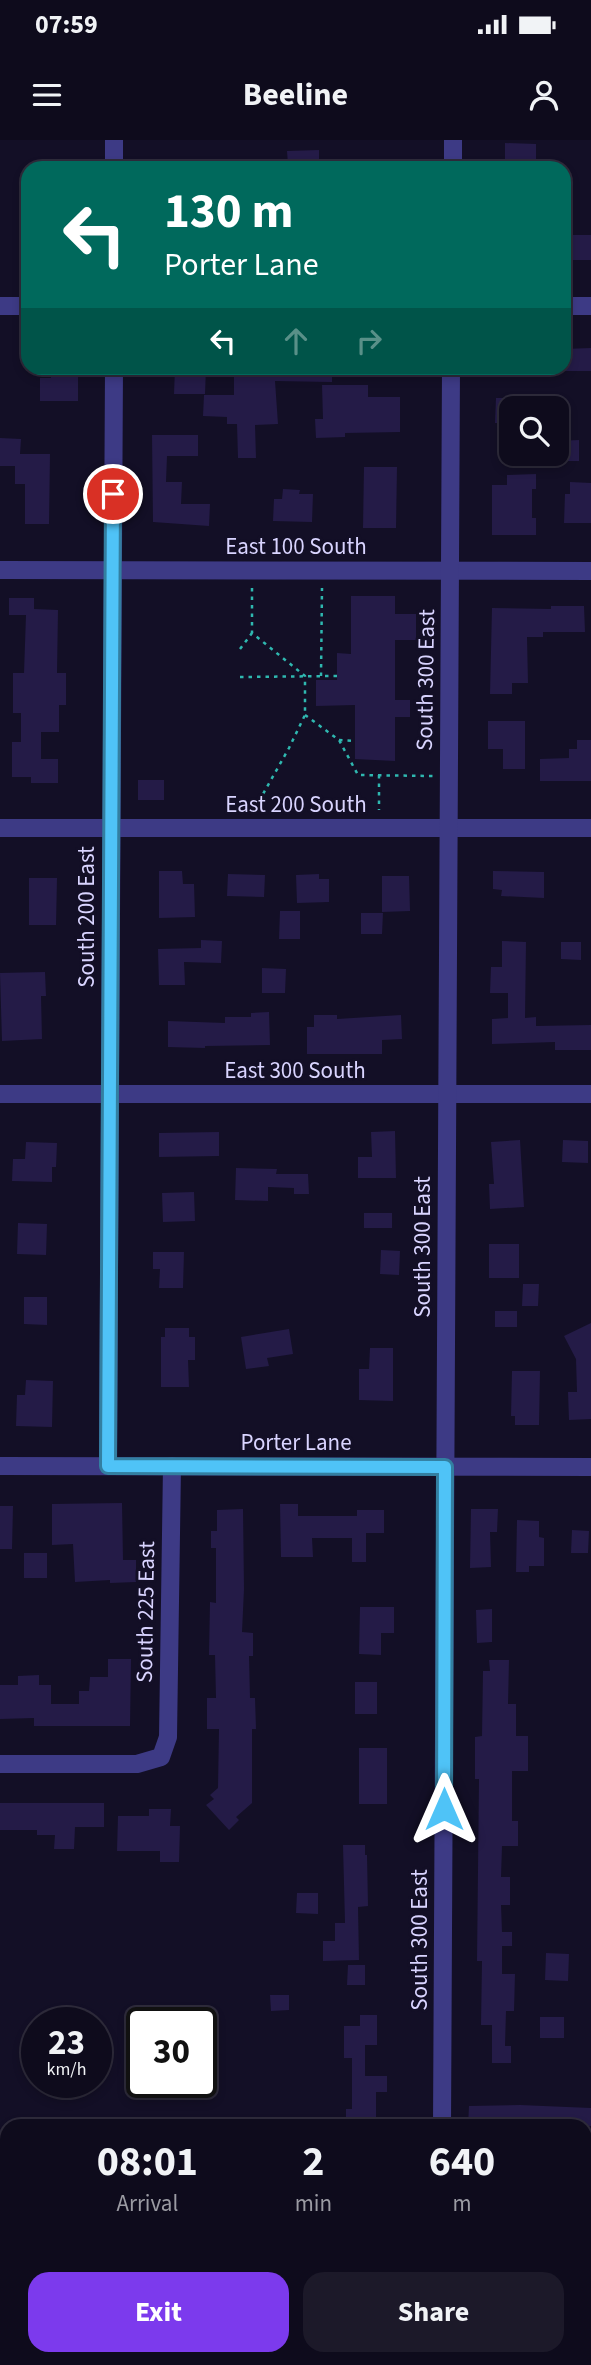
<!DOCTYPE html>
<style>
:root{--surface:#0e0b1c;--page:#1c1929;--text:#f1f3f6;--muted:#9b9ba3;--line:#2e2b3b;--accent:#7c3aed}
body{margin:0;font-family:"Source Sans 3",sans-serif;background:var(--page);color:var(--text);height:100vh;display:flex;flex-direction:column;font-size:26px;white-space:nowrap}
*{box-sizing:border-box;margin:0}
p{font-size:23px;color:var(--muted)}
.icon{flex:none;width:38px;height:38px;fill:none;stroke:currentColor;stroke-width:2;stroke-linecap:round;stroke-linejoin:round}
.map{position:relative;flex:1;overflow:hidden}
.sheet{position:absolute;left:0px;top:1979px;width:592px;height:247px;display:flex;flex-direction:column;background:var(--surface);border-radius:21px 21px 0 0;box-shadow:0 4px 10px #0003,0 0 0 2px var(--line)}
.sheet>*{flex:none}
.hud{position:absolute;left:21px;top:21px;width:550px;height:214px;border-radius:21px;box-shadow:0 4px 10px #0003,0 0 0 2px var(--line);background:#00695c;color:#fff;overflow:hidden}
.controls{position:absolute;left:499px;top:256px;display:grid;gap:14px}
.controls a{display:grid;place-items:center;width:70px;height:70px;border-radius:14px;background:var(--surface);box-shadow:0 4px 10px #0003,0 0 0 2px var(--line);font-size:35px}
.speed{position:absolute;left:21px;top:1867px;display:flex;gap:14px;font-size:35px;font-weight:700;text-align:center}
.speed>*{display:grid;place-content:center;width:91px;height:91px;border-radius:50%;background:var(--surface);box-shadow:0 4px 10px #0003,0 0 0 2px var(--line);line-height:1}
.speed small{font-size:18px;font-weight:400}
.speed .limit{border:4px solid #111;border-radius:10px;background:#fff;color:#111}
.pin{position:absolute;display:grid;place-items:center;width:60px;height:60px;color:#fff;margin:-30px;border:4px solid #fff;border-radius:50%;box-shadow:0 2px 7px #0007}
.me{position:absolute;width:77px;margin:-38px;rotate:0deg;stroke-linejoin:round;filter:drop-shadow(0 0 5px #0008)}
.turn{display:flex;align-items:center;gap:24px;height:147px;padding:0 28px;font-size:32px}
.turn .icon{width:91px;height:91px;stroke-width:2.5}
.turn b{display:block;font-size:49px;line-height:60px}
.lanes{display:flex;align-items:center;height:66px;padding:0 28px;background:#0003;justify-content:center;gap:35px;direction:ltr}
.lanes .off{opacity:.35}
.eta{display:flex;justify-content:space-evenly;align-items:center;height:119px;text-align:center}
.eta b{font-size:42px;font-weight:700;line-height:49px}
.button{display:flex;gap:14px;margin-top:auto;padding:14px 28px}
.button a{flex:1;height:80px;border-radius:21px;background:var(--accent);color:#fff;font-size:28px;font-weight:700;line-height:80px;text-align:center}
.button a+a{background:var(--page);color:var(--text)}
.status{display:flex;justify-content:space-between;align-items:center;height:49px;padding:0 35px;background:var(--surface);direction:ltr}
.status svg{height:19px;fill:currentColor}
header{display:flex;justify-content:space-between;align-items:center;height:91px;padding:0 28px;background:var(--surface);font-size:32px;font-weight:700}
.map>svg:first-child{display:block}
</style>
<div class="status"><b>07:59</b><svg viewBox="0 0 49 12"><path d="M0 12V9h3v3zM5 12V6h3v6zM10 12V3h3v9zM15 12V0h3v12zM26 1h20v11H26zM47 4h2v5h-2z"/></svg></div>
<header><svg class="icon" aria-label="menu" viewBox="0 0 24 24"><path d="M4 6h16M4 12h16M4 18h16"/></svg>Beeline<svg class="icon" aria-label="person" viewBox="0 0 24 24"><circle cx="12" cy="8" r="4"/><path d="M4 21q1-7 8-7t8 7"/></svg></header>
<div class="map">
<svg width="591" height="2225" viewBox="0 0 591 2225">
<rect width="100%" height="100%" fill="#130f26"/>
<g fill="#241b47">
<polygon points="505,3 536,4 536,24 505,23"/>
<polygon points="319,10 319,25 288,25 287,11"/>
<rect x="564" y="95" width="27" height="25"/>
<polygon points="591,208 591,231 564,231 564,209"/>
<polygon points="51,228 71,228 71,237 78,237 78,261 40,261 40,238 51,238"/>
<polygon points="175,228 206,228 205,254 174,254"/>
<polygon points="234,228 332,228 332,242 275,241 278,284 255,285 256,318 238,318 237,284 227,284 227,277 203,276 204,255 234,255"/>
<polygon points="322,245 368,245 368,257 400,257 400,292 345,293 345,297 316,298 315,279 323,279"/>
<polygon points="496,258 511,258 511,283 495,283"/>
<polygon points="152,295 198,295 198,316 167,316 166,342 182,342 181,364 210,364 209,386 153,382"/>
<polygon points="0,298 21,299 20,314 50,314 49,384 25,384 25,344 15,344 15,326 0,326"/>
<polygon points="579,300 579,321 556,321 556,301"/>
<polygon points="364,327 397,327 396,388 363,388"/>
<polygon points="536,334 536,349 532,349 532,378 536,378 536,395 492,395 492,345 507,345 507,335"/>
<polygon points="570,342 591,343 591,383 564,383 565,354 570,354"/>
<polygon points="283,349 300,350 299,354 313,354 312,382 273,381 274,359 282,359"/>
<polygon points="351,456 395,456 395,474 416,474 416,500 395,500 395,560 410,560 410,577 395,577 395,621 355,619 355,565 316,566 316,540 337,540 337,513 351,514"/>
<polygon points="9,458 34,458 34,469 58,470 57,533 66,533 66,565 59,565 59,592 41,592 41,619 58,619 58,643 31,643 31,637 12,637 12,602 21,602 21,573 13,573 13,533 24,533 26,475 9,475"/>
<polygon points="551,466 584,466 585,492 543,492 543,497 527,497 528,543 512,543 512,554 490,554 492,468 551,469"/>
<polygon points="488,581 525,581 525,629 503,629 503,609 488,609"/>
<polygon points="577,600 591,600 591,641 540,641 540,619 569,618 569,609 577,609"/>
<rect x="138" y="640" width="26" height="20"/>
<polygon points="159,731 182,731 183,744 194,744 195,777 159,778"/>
<polygon points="493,731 544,732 544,758 501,756 502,750 493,749"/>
<polygon points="228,734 265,735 264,757 227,756"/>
<polygon points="319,734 319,739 329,739 329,762 297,763 296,735"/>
<polygon points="382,736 409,736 410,771 382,772"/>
<polygon points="29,738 57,738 56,785 29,785"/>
<polygon points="280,771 300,771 300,799 279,799"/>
<polygon points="361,773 383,773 382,794 361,794"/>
<polygon points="201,800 222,801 221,823 184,822 185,845 159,845 158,809 201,808"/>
<polygon points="502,801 526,802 525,878 536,877 536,886 591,885 591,910 555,910 555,902 492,904 492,879 508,878 508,853 490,853 491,827 502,827"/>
<polygon points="561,802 581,802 581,820 561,819"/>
<polygon points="262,828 286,829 285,853 262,853"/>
<polygon points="45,832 46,856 41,856 42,899 2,901 0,833"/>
<polygon points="269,872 270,905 205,906 205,908 168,907 168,881 225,883 225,877 251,877 251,873"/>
<polygon points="314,875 337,875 337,879 401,875 402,899 382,900 382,914 307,914 307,887 314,887"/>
<polygon points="395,991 396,1038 358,1038 358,1017 372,1017 371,992"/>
<polygon points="219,992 219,1016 159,1017 159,993"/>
<polygon points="520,1000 524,1067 490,1069 489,1044 494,1044 491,1002"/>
<polygon points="563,1000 588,1001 588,1023 562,1022"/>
<polygon points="26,1002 57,1003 56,1027 52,1027 52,1042 12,1041 13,1019 25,1019"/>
<polygon points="236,1028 277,1029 276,1034 308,1034 309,1054 294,1054 294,1048 268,1047 268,1061 235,1060"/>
<polygon points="194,1052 195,1081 163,1082 162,1053"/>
<rect x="364" y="1073" width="28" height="15"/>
<polygon points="18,1083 47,1084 46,1115 17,1114"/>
<rect x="489" y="1104" width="30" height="34"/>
<polygon points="381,1110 400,1111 399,1135 380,1134"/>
<polygon points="153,1112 184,1112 183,1148 159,1148 160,1129 153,1129"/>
<polygon points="523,1144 539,1144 538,1166 522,1166"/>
<polygon points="24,1157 47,1157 47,1185 24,1184"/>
<rect x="495" y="1171" width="22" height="16"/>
<polygon points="591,1183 591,1279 569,1280 568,1252 577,1252 576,1219 564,1196"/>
<polygon points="165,1188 189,1188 189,1197 195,1197 195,1220 188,1220 189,1247 161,1247 161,1197 165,1197"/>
<polygon points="289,1189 293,1214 267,1218 269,1226 246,1229 241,1197"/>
<polygon points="370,1208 393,1208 393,1261 359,1260 359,1229 369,1229"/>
<polygon points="512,1231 540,1231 539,1285 515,1285 515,1276 511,1276"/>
<polygon points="26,1240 53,1241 52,1287 16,1286 17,1255 25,1255"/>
<polygon points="122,1363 123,1420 136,1420 136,1442 110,1443 110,1440 75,1442 73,1404 52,1405 52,1364"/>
<polygon points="280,1364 298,1364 298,1376 357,1376 357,1370 384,1370 384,1393 366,1393 366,1422 352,1422 352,1398 312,1398 313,1417 281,1417"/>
<polygon points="0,1366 13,1366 12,1409 0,1409"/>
<polygon points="243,1369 244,1449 242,1492 253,1493 253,1516 249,1516 250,1558 255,1558 256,1589 252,1589 252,1663 236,1677 239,1680 229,1690 206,1665 214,1659 210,1655 218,1648 219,1589 207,1589 207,1558 216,1558 215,1515 209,1515 210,1462 216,1463 216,1408 211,1408 211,1391 217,1391 217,1370"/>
<polygon points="471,1369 498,1369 497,1392 490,1392 491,1427 470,1428"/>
<polygon points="517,1380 539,1381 539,1397 544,1398 544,1426 529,1426 529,1432 516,1432"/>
<polygon points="572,1390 589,1391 588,1413 571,1413"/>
<rect x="24" y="1413" width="23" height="25"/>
<polygon points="360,1467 394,1467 394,1493 381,1493 381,1515 359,1514"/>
<polygon points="492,1469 492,1502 477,1503 476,1470"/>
<polygon points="108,1519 131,1519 130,1586 34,1586 34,1578 0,1579 0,1545 18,1545 18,1536 39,1535 39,1545 51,1545 51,1564 79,1564 79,1551 89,1551 90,1537 108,1537"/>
<polygon points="489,1520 509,1520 508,1564 516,1564 516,1596 528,1596 528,1631 512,1631 512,1681 518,1681 518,1706 502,1706 501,1737 510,1737 510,1765 501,1765 502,1792 512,1792 512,1806 502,1806 502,1834 515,1834 514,1871 506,1871 505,1906 511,1906 511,1923 492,1923 492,1885 481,1885 482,1821 477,1821 479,1639 475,1639 475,1597 482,1596 483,1531 490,1531"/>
<rect x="355" y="1542" width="22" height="32"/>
<rect x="359" y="1608" width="28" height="56"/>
<polygon points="0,1663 104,1663 104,1687 75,1687 74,1709 54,1709 55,1695 37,1695 37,1690 0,1690"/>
<polygon points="149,1669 171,1669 170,1686 180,1686 179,1722 160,1722 160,1711 117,1711 118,1676 149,1676"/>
<polygon points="343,1705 365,1705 365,1715 367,1715 368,1766 358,1767 359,1820 323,1821 323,1801 335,1801 335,1783 345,1783"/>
<polygon points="297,1753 318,1753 318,1774 296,1773"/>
<polygon points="546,1813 569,1814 568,1841 545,1840"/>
<polygon points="348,1825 365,1825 365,1845 347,1845"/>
<polygon points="270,1855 289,1855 289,1870 271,1871"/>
<polygon points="360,1875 377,1875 377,1905 365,1905 365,1936 387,1936 387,1952 376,1952 376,1986 346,1986 346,1969 352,1969 352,1918 344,1918 344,1886 360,1886"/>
<rect x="540" y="1877" width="24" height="21"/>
<polygon points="520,1965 591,1968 591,1986 468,1986 469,1966"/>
</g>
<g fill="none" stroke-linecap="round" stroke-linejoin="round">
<g stroke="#2fb8b0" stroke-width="2.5" stroke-dasharray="3.5 5" stroke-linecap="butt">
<polyline points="252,448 252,493 305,536 305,575 289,608 254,670"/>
<polyline points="240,509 252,493"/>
<polyline points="321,536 322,448"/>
<polyline points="240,537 337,536"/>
<polyline points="305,575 339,600 358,635 433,636"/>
<polyline points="339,600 355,601"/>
<polyline points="379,635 379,670"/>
</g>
<g stroke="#3d3a85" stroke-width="18">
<polyline points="114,28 114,0"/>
<polyline points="453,28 453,0"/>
<polyline points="0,166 28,166"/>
<polyline points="564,166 591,166"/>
<polyline points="0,430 591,431"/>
<polyline points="0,688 591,688"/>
<polyline points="0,954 591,954"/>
<polyline points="0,1326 591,1327"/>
<polyline points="108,1326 114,228"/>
<polyline points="0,1624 137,1624 161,1617 168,1597 172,1326"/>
<polyline points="442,1986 451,228"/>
<polyline points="584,2032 591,2032"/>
<polyline points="441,2225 441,2219"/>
</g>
</g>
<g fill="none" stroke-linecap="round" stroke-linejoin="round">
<g stroke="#337fa1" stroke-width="18">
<polyline id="route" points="113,354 108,1326 445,1327 444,1669"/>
</g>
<use href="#route" stroke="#4fc3f7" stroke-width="12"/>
</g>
<g text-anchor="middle" stroke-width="6" stroke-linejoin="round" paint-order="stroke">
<g font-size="23" fill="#d9d4ff" stroke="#130f26">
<text x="296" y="414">East 100 South</text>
<text transform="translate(425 540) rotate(-89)" y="8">South 300 East</text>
<text x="296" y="672">East 200 South</text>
<text transform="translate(86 777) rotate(-90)" y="8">South 200 East</text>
<text x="295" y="938">East 300 South</text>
<text transform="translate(422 1107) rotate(-90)" y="8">South 300 East</text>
<text x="296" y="1310">Porter Lane</text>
<text transform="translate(145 1472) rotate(-89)" y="8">South 225 East</text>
<text transform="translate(419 1800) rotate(-90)" y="8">South 300 East</text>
</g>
</g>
</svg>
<div class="controls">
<a><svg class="icon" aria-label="search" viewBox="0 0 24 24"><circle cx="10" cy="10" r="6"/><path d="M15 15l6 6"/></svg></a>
</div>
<div class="speed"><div>23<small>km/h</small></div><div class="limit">30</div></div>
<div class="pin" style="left:113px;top:354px;background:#d93025"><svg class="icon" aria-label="arrive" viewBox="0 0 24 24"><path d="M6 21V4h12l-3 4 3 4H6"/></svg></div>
<svg class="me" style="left:444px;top:1669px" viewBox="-20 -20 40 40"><path d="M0-17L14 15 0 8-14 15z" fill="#4fc3f7" stroke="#fff" stroke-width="4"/></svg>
<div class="hud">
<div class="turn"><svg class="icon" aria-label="left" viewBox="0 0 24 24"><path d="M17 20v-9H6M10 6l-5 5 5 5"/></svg><div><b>130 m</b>Porter Lane</div></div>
<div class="lanes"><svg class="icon" aria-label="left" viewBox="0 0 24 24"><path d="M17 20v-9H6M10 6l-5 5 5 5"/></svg><svg class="icon off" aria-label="ahead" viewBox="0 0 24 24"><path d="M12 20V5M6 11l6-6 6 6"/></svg><svg class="icon off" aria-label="right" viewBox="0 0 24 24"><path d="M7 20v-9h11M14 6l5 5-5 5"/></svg></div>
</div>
<section class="sheet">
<div class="eta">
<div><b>08:01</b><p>Arrival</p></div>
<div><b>2</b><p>min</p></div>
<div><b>640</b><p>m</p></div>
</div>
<div class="button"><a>Exit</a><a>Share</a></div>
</section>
</div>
